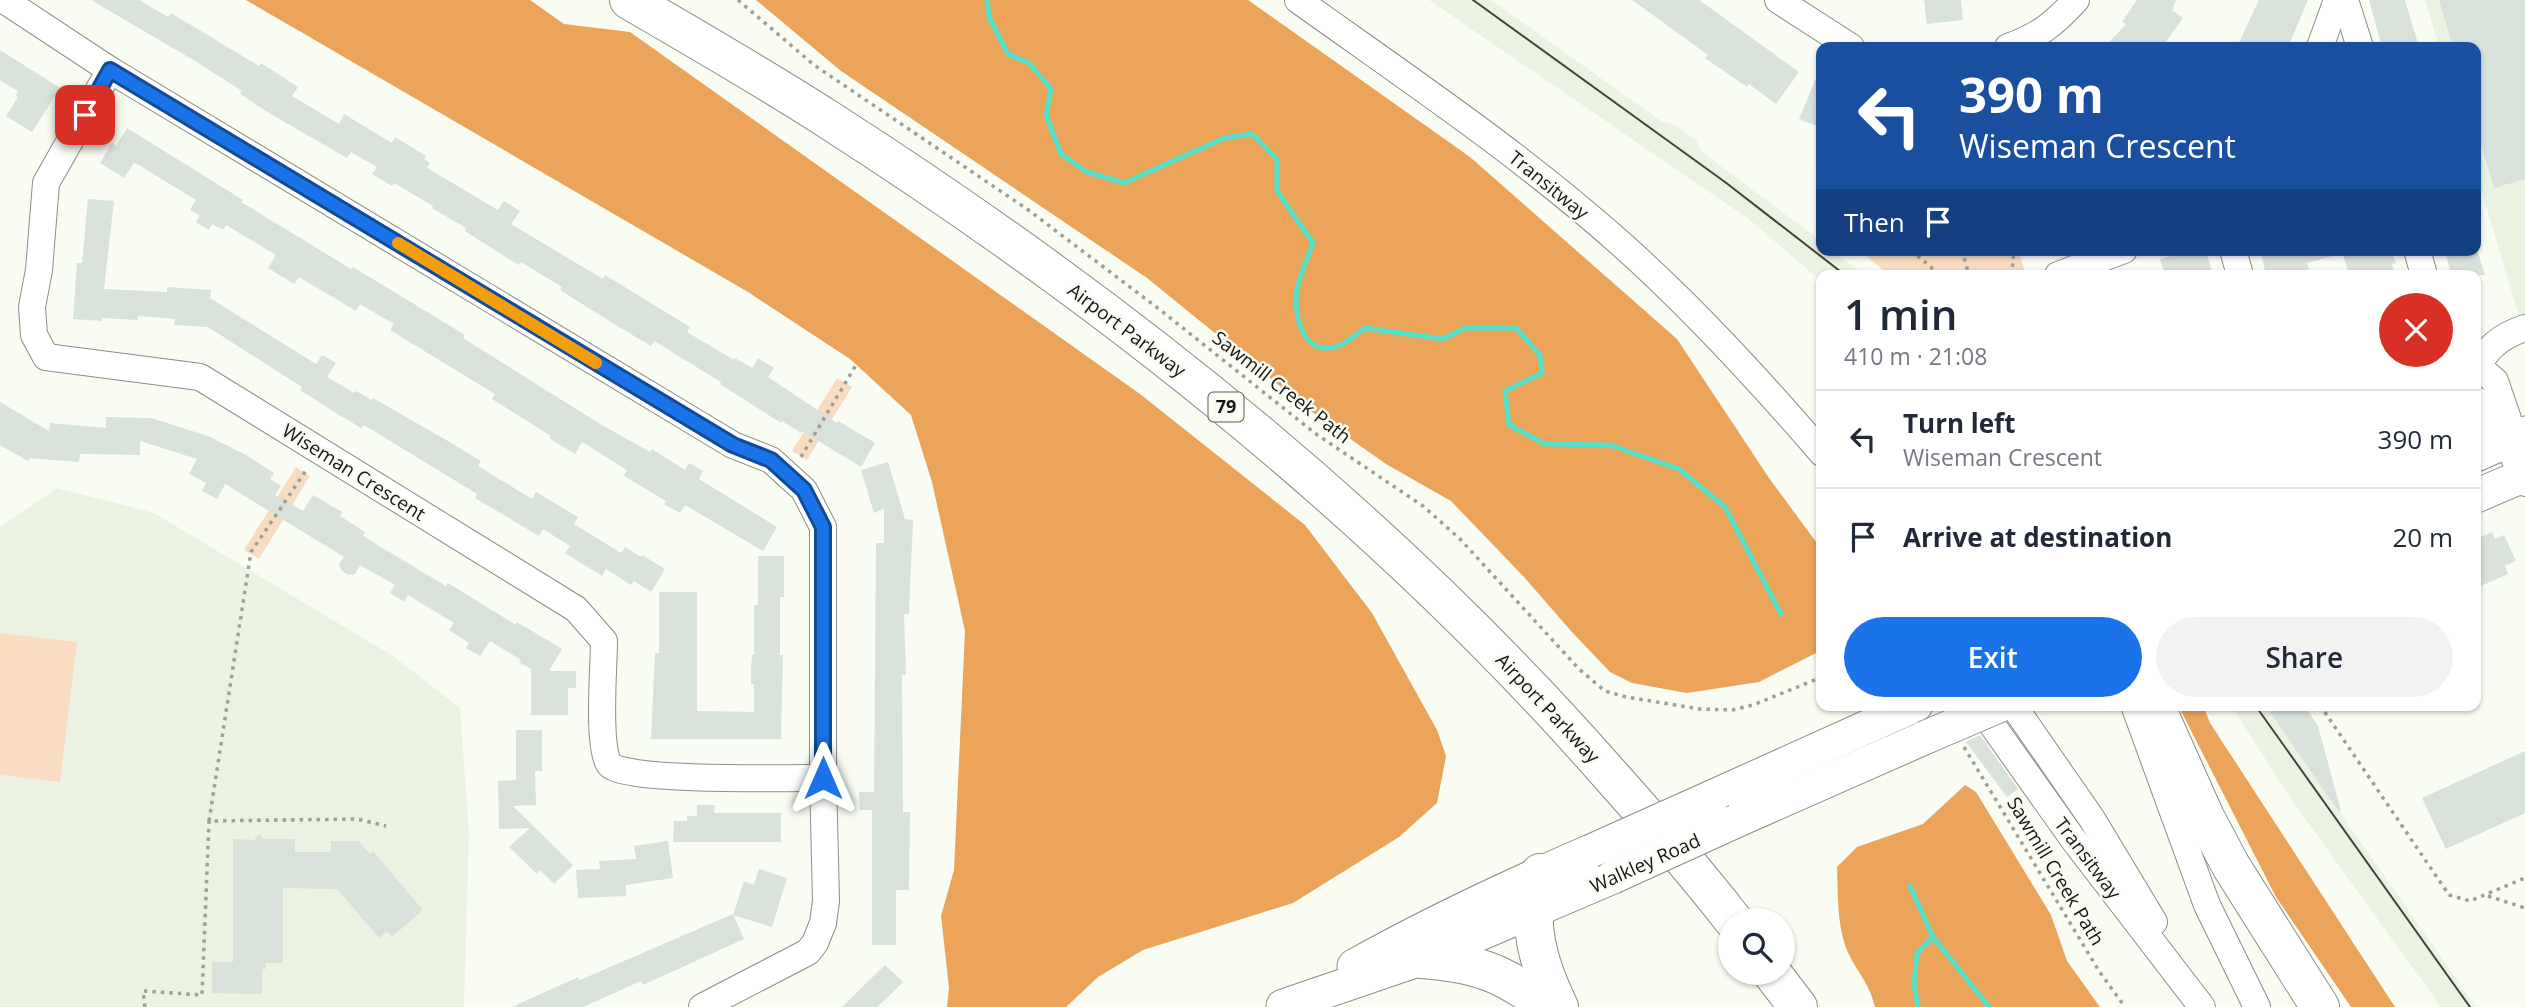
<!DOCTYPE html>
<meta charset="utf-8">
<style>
:root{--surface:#fff;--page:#f2f2f3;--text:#1f2937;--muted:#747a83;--line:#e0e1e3;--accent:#1a73e8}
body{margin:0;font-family:"Open Sans",sans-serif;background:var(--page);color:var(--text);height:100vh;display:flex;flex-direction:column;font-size:26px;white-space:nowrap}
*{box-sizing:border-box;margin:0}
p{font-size:23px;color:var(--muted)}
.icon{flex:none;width:38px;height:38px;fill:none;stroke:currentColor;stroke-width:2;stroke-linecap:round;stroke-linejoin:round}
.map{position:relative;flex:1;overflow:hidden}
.details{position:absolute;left:1816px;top:270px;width:665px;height:441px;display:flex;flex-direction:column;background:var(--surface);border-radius:14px;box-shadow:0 2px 5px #0004}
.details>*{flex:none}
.hud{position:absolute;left:1816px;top:42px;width:665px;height:214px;border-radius:14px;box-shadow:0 2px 5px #0004;background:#1a4fa0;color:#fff;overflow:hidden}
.tools{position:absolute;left:1718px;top:908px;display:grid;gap:14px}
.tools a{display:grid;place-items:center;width:77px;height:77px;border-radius:50%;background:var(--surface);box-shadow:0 2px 5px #0004;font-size:35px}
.pin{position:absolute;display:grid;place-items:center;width:60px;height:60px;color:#fff;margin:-30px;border-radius:14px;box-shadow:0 4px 10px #0006}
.me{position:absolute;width:77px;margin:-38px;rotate:0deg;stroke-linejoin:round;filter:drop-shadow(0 0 5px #0008)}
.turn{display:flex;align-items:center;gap:24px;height:147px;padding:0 28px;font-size:32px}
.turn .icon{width:91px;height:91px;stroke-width:2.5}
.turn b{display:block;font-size:49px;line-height:60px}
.then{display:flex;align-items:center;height:66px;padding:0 28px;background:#0003;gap:14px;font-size:26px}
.round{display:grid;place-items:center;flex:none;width:74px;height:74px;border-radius:37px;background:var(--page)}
.headline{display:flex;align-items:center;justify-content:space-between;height:119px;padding:0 28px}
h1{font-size:42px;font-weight:600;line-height:52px}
.action{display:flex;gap:14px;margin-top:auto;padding:14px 28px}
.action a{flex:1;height:80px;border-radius:42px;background:var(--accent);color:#fff;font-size:28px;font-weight:600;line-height:80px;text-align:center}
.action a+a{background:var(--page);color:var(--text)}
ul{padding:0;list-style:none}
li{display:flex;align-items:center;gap:21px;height:98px;padding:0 28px;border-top:2px solid var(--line)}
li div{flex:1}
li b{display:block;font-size:26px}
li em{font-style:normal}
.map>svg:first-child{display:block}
</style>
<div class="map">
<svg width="2525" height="1007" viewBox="0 0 2525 1007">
<rect width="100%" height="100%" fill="#f8fcf2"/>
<g fill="#ecf2e1">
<polygon points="1429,0 1491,0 1661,121 1675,125 1696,140 1702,152 1822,242 1822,250 1832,250 1865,275 1822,275 1822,282 1750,220"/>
<polygon points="2425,0 2525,0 2525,336 2476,173 2476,47 2439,47"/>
<polygon points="57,488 154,513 393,656 460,708 469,833 464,1007 0,1007 0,527"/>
<polygon points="2231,705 2265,705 2476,1007 2441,1007 2291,799"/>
</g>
<g fill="#f8dcc1">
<polygon points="1859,250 2018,250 2026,275 1889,275"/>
<polygon points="837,378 852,387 807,460 792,451"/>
<polygon points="296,467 310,476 259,559 244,550"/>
<polygon points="0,633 77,642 60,782 0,775"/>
</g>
<g fill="#eba459">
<polygon points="246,0 530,0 564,24 630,32 1140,394 1305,525 1372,613 1437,730 1446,756 1437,803 1399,837 1293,903 1143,950 1098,977 1066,1007 947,1007 949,988 941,916 954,870 965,631 932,482 911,415 850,359 748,292"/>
<polygon points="756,0 1248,0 1470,157 1677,339 1769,478 1822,550 1822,650 1759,682 1687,693 1632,683 1610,672 1571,631 1524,577 1451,501 1386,464 1312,412 1147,278 841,71"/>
<polygon points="2178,705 2203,705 2210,723 2395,1007 2351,1007 2276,897"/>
<path d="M1965,785L1976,792L2051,915L2067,961L2100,1007H1875C1869,981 1855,970 1846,948C1837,923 1838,894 1837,867L1857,847L1923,824Z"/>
</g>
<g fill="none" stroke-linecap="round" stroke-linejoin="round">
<g stroke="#55e1cb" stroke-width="5">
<path d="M987,0L989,17L1008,54L1029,63L1051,89L1046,115L1061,154L1087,172L1124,183L1224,138L1252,134L1277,159V191L1313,243C1308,257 1300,274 1297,289C1293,315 1303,359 1338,346C1347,343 1357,333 1365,328L1443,339L1465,328H1516L1540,355L1542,373L1505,391L1509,425L1545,444L1610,445L1679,469L1725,507L1781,614"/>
<polyline points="1910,886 1933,937 1989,1007"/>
<polyline points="1918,1007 1914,984 1917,953 1933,937"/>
</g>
</g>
<g fill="#d8e1da">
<polygon points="91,0 139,0 168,17 171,13 259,66 261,63 298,87 292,96 339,124 344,114 392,143 395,137 426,156 424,159 430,163 427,168 498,210 504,201 520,211 511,224 603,279 605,275 690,327 687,332 734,360 735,358 752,368 758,358 774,368 768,377 837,423 838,421 875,443 861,467 802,431 801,433 782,421 781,423 720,384 721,382 654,341 651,346 614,324 560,290 562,287 521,262 519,265 498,252 465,231 466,228 432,208 433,206 394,183 392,186 372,174 377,167 351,152 347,158 269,113 240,94 242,91 195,61"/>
<polygon points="1632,0 1699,0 1799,72 1776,104 1749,84 1747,87 1705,58 1708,55"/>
<polygon points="1924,0 1961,0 1963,20 1927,24"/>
<polygon points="2137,0 2176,0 2172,10 2183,18 2162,47 2105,47 2126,24 2122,22"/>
<polygon points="2259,0 2308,0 2288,47 2237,47"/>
<polygon points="2369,0 2405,0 2419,47 2382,47"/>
<polygon points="2439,0 2525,0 2525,179 2494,188 2476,127 2476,47 2453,47"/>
<polygon points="0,50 60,88 32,132 6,116 18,97 16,96 18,91 0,80"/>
<polygon points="1822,64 1822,128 1799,119"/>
<polygon points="127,128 243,200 241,202 297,236 351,269 353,267 465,335 463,338 600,424 650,452 652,449 685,470 689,463 703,471 699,479 777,527 763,551 685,505 680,513 664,504 666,501 624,476 627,470 582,442 575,454 549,438 551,436 492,399 495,394 390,330 394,324 360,304 356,311 299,277 294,284 268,268 276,255 226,225 223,230 212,224 209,230 196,222 200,216 190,210 196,200 137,164 134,163 124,178 100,163 112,143 116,146"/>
<polygon points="88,199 114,201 104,289 167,292 167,287 211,290 210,298 316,364 322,355 336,363 327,377 354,393 356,391 372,400 373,398 446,440 481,461 478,466 532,499 536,492 578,517 574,524 621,553 625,547 641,557 642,555 665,569 651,592 634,581 631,585 606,569 602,576 565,553 570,546 543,529 539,536 475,498 477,494 364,425 361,428 341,416 300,390 302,387 208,327 174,325 175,319 138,316 138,320 102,318 102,321 73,319 77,263 82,263"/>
<polygon points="2177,250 2206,250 2213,275 2165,275 2160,259 2178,254"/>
<polygon points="2260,250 2336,250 2336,255 2307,263 2309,269 2287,275 2266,275"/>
<polygon points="2342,250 2391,250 2396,263 2392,264 2395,275 2349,275"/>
<polygon points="2444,250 2477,250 2485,275 2452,275"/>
<polygon points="0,402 49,431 50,423 106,428 106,417 151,418 208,436 246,455 274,473 270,479 281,486 275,495 303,511 313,495 342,512 340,516 365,532 363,536 381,547 446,586 448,583 516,625 517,622 562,649 549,671 576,671 576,688 568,688 568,715 531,715 531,669 519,662 521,660 490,641 480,656 466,648 469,643 449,630 454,623 408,595 404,602 390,593 395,585 360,565 355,574 348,575 342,571 339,564 344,557 225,484 217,499 202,491 206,483 189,474 197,459 140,441 140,455 80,454 79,462 30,458 28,461 0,445"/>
<polygon points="888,462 905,519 913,520 909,614 904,614 906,675 902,675 903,812 910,812 909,890 896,890 896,945 872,945 872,810 860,810 859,792 874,792 876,543 884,543 884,509 874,513 861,470"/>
<polygon points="2492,532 2495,539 2504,535 2516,561 2505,566 2508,574 2476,588 2476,539"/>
<polygon points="758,556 784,556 784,597 780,597 780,655 783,655 781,739 651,739 655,653 659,653 659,592 697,592 697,711 754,712 754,684 751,684 751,667 752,655 754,655 754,605 758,605"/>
<polygon points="2265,705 2304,705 2318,726 2341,811 2339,812"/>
<polygon points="516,730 542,730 542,771 535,771 536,805 513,806 573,865 554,884 540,870 537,874 509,847 530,828 499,829 498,781 516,780"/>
<polygon points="1980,735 2018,789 2007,797 1966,742"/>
<polygon points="2525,751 2525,813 2446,849 2422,798"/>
<polygon points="697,805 715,805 714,813 781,813 781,842 673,842 674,821 687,821 687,816 697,816"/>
<polygon points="259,834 263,839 295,839 295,852 331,852 331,841 358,841 370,854 373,851 423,910 392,937 387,931 379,938 337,889 283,888 283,963 266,963 266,969 262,969 262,994 212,993 212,962 233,962 233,839 254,840"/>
<polygon points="668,841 673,878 626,885 626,896 578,898 576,870 600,869 599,861 636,859 634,846"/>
<polygon points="759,869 787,878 772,927 733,915 744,881 754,885"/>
<polygon points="733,914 744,939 643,985 641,981 583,1007 512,1007 578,977 580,980"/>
<polygon points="885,965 903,982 887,998 877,1007 842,1007"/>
</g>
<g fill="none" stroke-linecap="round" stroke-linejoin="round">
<g stroke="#8b8e86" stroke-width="28">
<g id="minor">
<polyline points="4,0 110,70 733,445 771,460 804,490 823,527 823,778 826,901 823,923 815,943 808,952 702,1007"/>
<path d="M1298,0C1407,78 1519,153 1620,243C1693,308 1758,379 1822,453"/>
<polyline points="1778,0 1851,47"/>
<polyline points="2345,0 2360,47"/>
<path d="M2008,47C2039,36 2054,24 2076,0"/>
<polyline points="2320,47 2337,0"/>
<path d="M110,70L46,183L39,270L32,307L34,335L46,357L200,377L576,609L604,641C604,668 597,744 609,764C621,782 793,778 823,778"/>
<polyline points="2233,250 2240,275"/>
<polyline points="2417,250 2424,275"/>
<polyline points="2058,275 2124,250"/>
<polyline points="2476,365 2495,381 2508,419 2507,442 2525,483"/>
<path d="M2476,370C2485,349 2503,335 2525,328"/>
<path d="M2476,400C2484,423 2484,431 2507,442"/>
<polyline points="1978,705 2073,839 2202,1007"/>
<polyline points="2013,705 2092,819 2154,922"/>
<polyline points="2134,705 2207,905 2257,1007"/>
</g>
</g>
<g stroke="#8b8e86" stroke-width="35">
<g id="major">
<polyline points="2476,455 2525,433"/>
<polyline points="2476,496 2525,475"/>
<polyline points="1714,796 1916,705"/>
<polyline points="1736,821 1924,738"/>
<path d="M1354,966C1431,923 1510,886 1591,851"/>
<polyline points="1283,1006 1421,959 1613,877"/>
</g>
</g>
<g stroke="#8b8e86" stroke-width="40">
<g id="highway">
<path d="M629,0C696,39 764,78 829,120C1116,304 1386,519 1611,776C1653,823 1695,871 1733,920"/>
<polyline points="2155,705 2205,817 2231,866 2320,1007"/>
<path d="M1540,873C1525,920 1538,964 1559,1007"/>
<path d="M1421,959C1478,963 1503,973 1549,1007"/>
<polyline points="1772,973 1798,1007"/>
</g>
</g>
<g stroke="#9d9f98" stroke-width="3.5" stroke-dasharray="3.5 5" stroke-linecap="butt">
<polyline points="738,0 814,65 1027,209 1159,309 1316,434 1423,506 1460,539 1579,669 1605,691 1626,697 1700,709 1732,710 1753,705 1822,677"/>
<polyline points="1911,250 1933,269 1936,275"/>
<polyline points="1962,250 1969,275"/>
<polyline points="2010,275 2014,260 2012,250"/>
<polyline points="801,457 856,365"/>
<polyline points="2320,705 2449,895 2470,901 2525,878"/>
<polyline points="1964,747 2099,971 2125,1007"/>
<polyline points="209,821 251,552 307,469"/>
<polyline points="2488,896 2525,908"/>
<polyline points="145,1007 143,991 202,995 209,821 357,819 386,826"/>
</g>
<use href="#minor" stroke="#fff" stroke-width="26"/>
<use href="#major" stroke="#fff" stroke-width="33"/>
<use href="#highway" stroke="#fff" stroke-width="38"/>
<g stroke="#41433f" stroke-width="2">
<polyline points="1473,0 1725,182 1845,275"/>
<polyline points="2255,705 2470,1007"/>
</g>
<g stroke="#8b8e86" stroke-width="35" stroke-linecap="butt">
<g id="major-bridge">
<polyline points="1924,738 2001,705"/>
<polyline points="1591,851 1714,796"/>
<polyline points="1613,877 1736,821"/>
</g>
</g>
<use href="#major-bridge" stroke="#fff" stroke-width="33"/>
</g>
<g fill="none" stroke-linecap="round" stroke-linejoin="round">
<g stroke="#114b97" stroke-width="18">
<polyline id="route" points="85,115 110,70 733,445 771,460 804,490 823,527 823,778"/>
</g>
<use href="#route" stroke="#1a73e8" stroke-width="12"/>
<polyline stroke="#f59e0b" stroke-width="12" points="398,243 596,363"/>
</g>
<g text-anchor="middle" stroke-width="5" stroke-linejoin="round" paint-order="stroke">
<rect fill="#f8fcf2" stroke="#5a5c57" stroke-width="2" x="1208.5" y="392.5" width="35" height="29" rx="5"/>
<g font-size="18" font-weight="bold" fill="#161714">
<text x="1226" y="413">79</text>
</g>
<g font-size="19" fill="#161714" stroke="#f8fcf2">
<text transform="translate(1549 185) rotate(39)" y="7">Transitway</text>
<text transform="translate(1127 330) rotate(37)" y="7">Airport Parkway</text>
<text transform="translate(1282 387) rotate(38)" y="7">Sawmill Creek Path</text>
<text transform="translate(354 472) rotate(32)" y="7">Wiseman Crescent</text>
<text transform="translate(1548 708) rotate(47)" y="7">Airport Parkway</text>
<text transform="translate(2088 858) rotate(53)" y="7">Transitway</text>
<text transform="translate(1645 863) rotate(-24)" y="7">Walkley Road</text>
<text transform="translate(2056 871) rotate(59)" y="7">Sawmill Creek Path</text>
</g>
</g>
</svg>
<div class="tools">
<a><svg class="icon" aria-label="search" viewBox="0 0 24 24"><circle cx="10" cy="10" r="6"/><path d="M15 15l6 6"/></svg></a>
</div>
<div class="pin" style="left:85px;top:115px;background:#d93025"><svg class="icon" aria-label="arrive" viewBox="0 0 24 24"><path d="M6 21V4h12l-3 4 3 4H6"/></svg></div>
<svg class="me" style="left:823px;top:778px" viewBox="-20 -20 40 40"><path d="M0-17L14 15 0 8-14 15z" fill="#1a73e8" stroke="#fff" stroke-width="4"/></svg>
<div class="hud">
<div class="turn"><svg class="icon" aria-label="left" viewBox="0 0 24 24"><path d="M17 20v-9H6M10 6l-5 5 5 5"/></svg><div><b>390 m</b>Wiseman Crescent</div></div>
<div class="then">Then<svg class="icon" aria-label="arrive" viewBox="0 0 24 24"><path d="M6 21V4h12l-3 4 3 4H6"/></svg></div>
</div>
<section class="details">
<div class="headline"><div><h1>1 min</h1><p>410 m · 21:08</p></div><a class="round" style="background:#d93025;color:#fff"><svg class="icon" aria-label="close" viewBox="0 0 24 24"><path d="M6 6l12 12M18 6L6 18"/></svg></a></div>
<ul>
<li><svg class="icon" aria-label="left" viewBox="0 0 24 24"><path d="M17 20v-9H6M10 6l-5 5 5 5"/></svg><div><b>Turn left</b><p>Wiseman Crescent</p></div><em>390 m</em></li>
<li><svg class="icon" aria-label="arrive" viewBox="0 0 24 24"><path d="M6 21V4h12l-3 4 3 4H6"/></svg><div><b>Arrive at destination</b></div><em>20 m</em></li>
</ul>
<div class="action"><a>Exit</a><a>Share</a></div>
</section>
</div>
